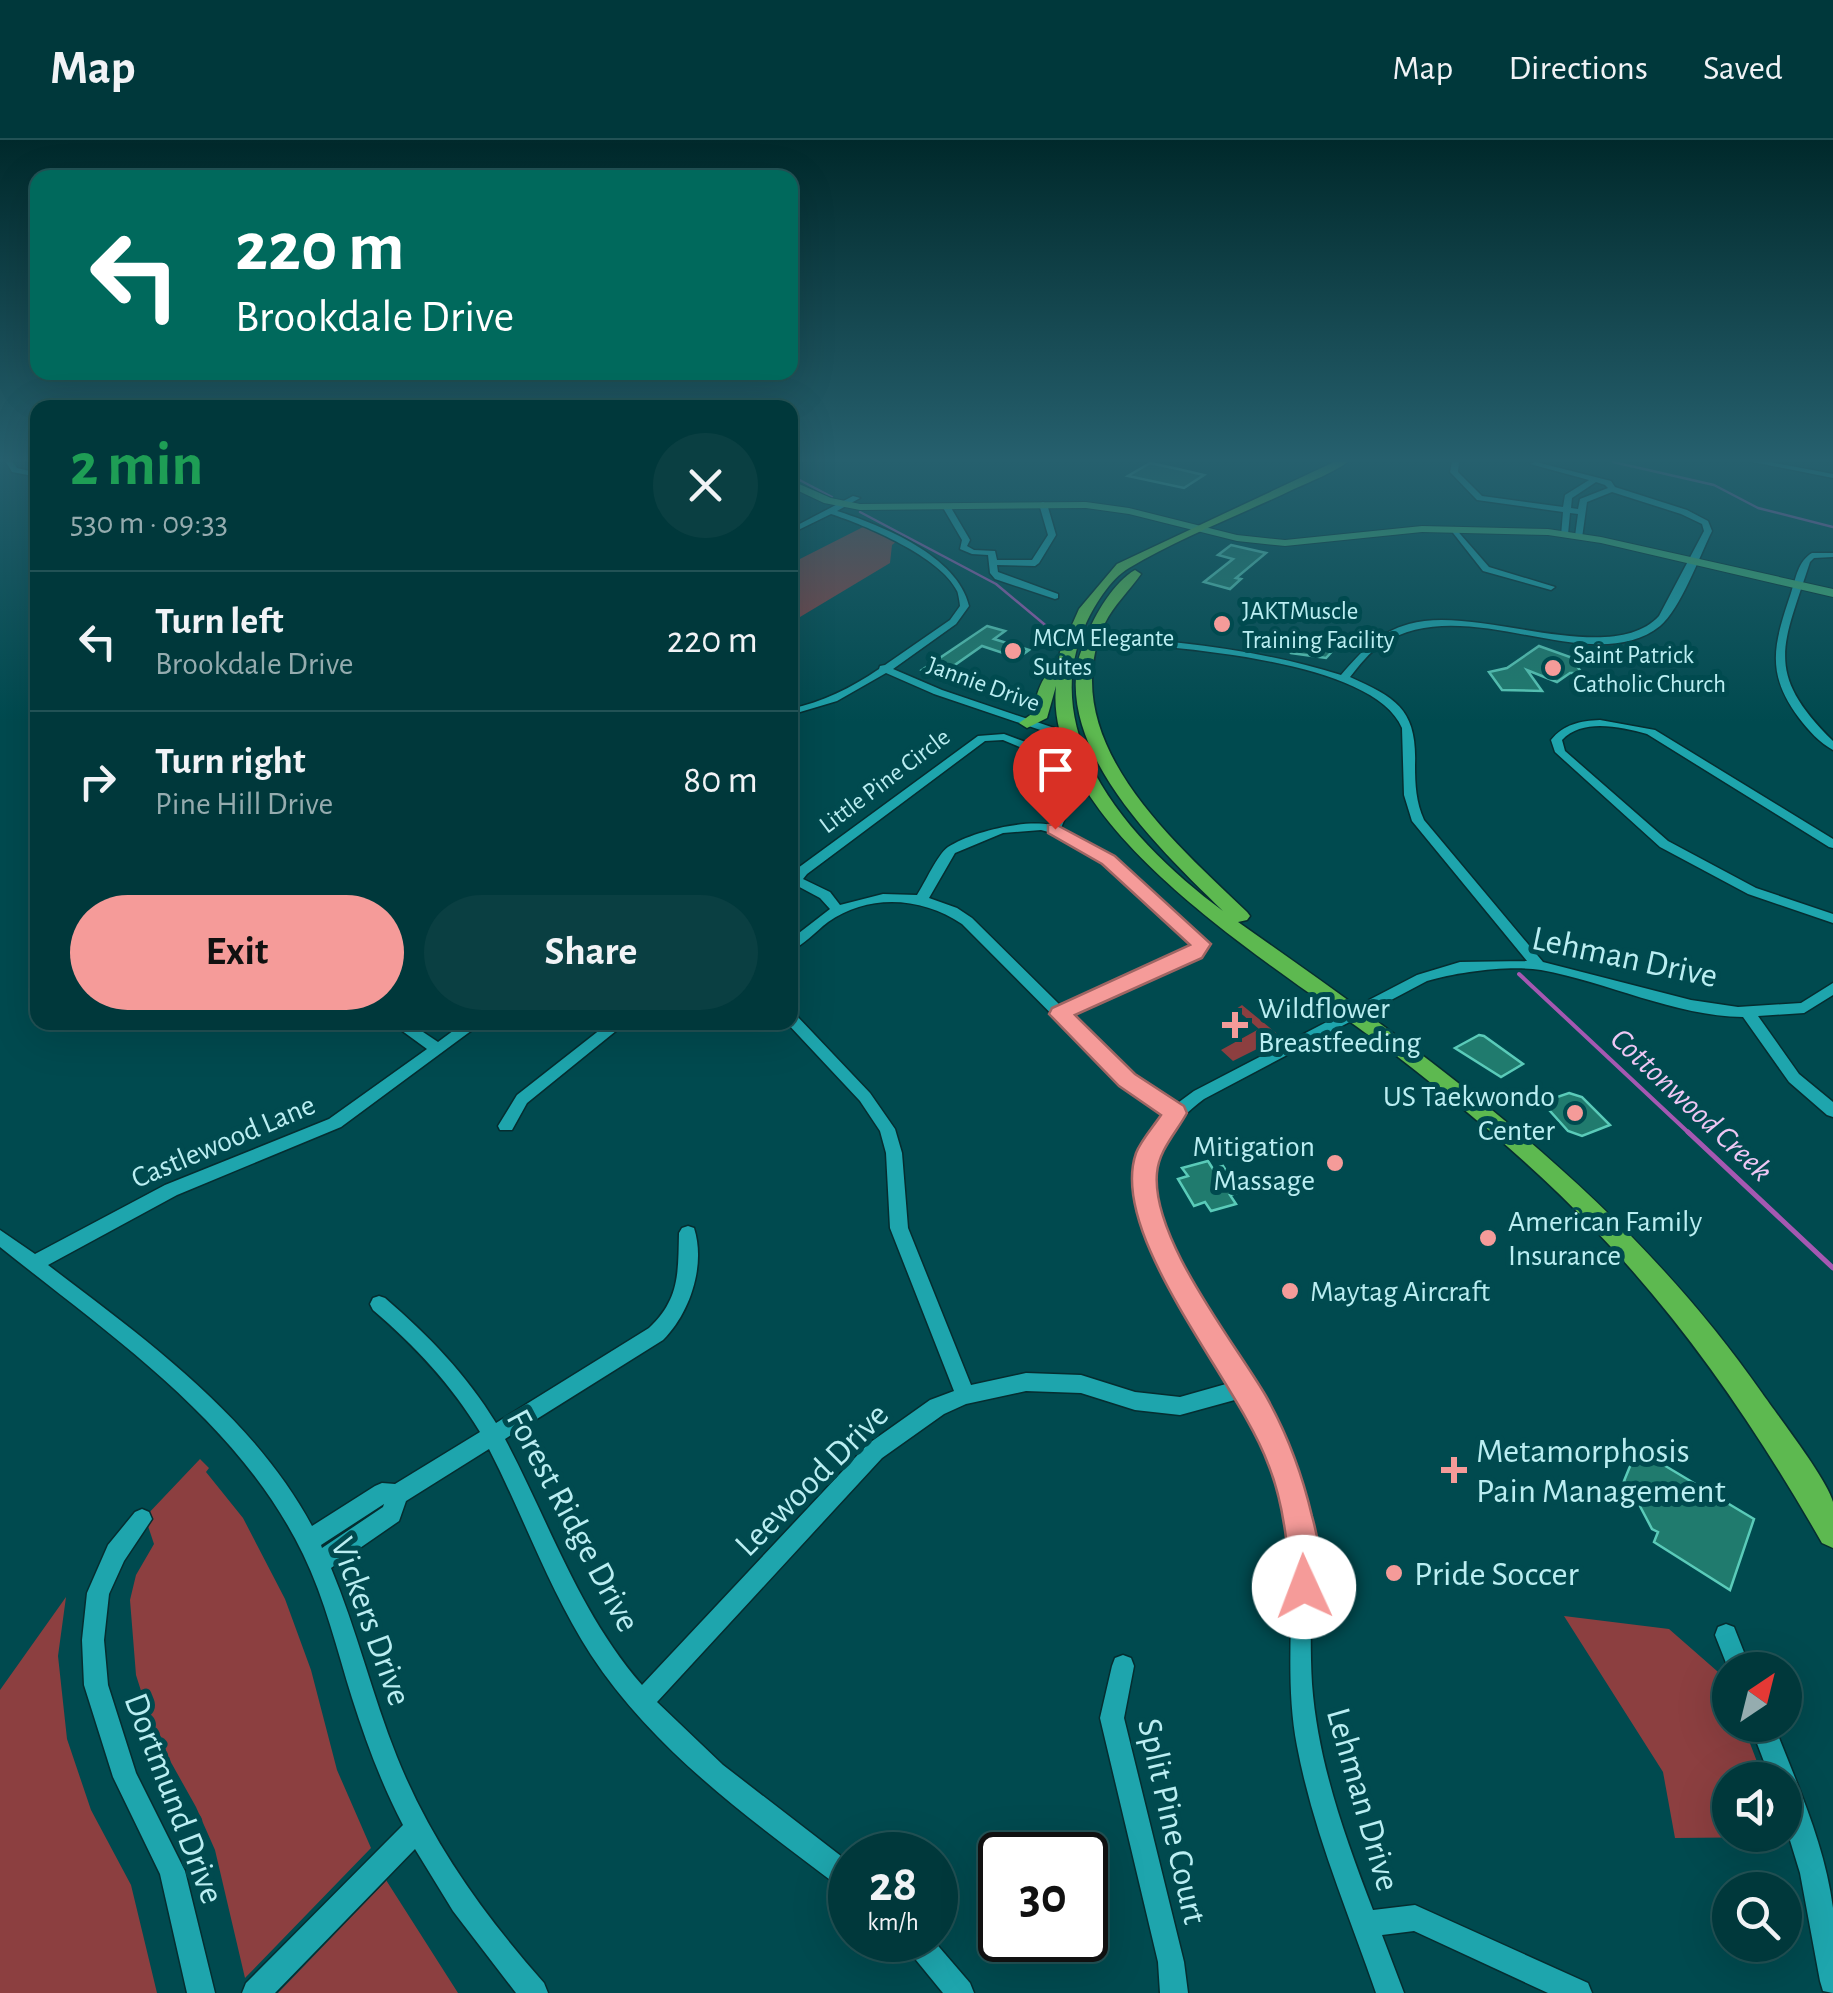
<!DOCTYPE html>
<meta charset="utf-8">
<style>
:root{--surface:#00383b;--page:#0a3f42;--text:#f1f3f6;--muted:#95acaf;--line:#225255;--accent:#f59b99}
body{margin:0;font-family:"Alegreya Sans",sans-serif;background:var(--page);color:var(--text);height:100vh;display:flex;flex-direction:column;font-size:38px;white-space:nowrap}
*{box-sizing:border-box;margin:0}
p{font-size:32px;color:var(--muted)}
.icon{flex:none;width:55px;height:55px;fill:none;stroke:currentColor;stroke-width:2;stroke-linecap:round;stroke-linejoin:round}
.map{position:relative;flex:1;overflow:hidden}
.drawer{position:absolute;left:30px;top:260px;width:768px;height:630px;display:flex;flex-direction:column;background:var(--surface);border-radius:20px;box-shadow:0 10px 40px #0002,0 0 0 2px var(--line)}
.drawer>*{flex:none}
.guide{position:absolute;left:30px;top:30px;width:768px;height:210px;border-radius:20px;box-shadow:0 10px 40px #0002,0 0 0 2px var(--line);background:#00695c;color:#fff;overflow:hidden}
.needle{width:65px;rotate:35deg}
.fabs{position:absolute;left:1712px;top:1512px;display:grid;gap:20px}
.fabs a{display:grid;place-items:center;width:90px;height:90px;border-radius:50%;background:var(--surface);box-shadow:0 10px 40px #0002,0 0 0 2px var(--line);font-size:50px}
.speed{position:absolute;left:828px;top:1692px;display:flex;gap:20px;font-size:50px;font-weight:700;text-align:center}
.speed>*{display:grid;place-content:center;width:130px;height:130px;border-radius:50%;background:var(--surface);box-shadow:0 10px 40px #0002,0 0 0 2px var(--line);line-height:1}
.speed small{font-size:25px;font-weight:400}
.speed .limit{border:5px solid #111;border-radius:15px;background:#fff;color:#111}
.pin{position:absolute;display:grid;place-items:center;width:85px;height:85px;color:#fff;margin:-102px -42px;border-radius:50% 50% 50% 0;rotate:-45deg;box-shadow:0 0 10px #0007}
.pin .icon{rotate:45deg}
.me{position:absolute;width:110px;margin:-55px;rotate:358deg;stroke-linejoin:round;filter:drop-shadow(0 0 8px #0008)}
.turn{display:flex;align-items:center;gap:35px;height:210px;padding:0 40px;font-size:45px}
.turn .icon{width:130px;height:130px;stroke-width:2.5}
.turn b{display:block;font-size:70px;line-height:85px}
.round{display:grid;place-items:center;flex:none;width:105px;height:105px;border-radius:52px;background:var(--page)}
.overview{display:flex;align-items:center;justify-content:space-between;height:170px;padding:0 40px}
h1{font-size:60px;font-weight:600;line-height:75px;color:#1e9e55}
.cta{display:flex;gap:20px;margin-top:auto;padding:20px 40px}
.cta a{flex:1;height:115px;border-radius:60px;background:var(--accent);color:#111;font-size:40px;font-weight:600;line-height:115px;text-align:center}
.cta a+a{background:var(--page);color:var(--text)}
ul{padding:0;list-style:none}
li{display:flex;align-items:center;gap:30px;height:140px;padding:0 40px;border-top:2px solid var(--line)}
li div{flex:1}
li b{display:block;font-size:38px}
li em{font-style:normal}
header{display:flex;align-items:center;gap:60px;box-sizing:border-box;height:140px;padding:0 50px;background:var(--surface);border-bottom:2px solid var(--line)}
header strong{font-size:48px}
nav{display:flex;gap:55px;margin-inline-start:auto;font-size:35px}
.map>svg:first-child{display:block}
</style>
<header>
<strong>Map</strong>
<nav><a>Map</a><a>Directions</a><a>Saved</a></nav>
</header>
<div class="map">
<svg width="1833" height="1853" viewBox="0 0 1833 1853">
<rect width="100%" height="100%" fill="#004a4f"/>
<g fill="#8c3f40">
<polygon points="867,385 897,401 892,405 890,423 790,483 790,424"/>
<polygon points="1242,865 1281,897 1233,921 1221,910 1259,889 1236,869"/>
<polygon points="200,1319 209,1328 206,1332 243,1378 285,1459 311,1530 337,1630 371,1708 245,1838 215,1710 196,1667 154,1592 136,1535 130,1460 136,1435 154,1404 145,1377"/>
<polygon points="66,1457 58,1516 67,1599 91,1670 131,1745 157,1853 0,1853 0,1550"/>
<polygon points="1564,1476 1669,1489 1725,1538 1730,1550 1730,1585 1743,1585 1764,1640 1730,1640 1730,1695 1783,1697 1675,1698 1663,1632"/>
<polygon points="386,1740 458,1853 278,1853 386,1741"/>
</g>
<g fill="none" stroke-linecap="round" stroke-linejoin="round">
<g stroke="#a558b2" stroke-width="2.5">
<polyline points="1613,322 1714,345 1758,368 1833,387"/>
<polyline points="790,335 832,357"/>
<polyline points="860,372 996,444 1050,489"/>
</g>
<polyline stroke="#a558b2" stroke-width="4" points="1519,834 1690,994"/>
<polyline stroke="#a558b2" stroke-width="5" points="1688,992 1833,1128"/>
</g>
<g fill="#207b6e" stroke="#5acbb9" stroke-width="2.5">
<polygon points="1150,323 1178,329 1204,335 1184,348 1128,336"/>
<polygon points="1231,405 1266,413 1236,438 1241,439 1230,449 1204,442 1233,419 1218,415"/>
<polygon points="987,486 1005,491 994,499 1029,510 1018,518 982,506 939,536 922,530"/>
<polygon points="1305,498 1315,499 1338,505 1326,518 1291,513 1280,501"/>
<polygon points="1539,506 1570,517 1582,533 1570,533 1557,542 1527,530 1542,551 1502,550 1489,532 1507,528"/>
<polygon points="1479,895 1484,896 1523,924 1501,937 1455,908"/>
<polygon points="1569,953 1582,957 1610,985 1582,996 1568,991 1542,962"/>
<polygon points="1208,1021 1213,1029 1223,1026 1240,1052 1230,1055 1236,1064 1211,1071 1205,1062 1194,1066 1178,1039 1188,1036 1182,1028"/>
<polygon points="1637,1309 1754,1379 1730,1450 1654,1402 1658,1392 1652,1389 1633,1353 1635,1348 1624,1341"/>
</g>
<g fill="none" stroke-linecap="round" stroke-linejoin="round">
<g stroke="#052d30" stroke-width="3">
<g id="minor">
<polygon points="6,322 13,322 17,328 38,333 38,337 12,332"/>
<path d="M1452,322H1459L1458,332L1482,356L1563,367L1565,355L1589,340L1530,324L1536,322L1611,341L1615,347L1687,370L1708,381L1712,391C1700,415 1680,470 1660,486C1591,541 1466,449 1382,504C1369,512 1359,526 1350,537C1397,558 1417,570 1415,625C1415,645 1416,662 1424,680L1543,822L1691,860L1738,867L1801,863L1833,843V855L1804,873L1758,876L1799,934L1833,962V977L1827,975L1789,942L1743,877C1674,876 1608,842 1541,830C1509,825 1458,832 1427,841L1204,959C1170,984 1147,1016 1153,1061C1158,1096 1181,1126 1199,1155C1231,1207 1267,1256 1290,1313C1321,1391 1307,1463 1312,1544C1318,1623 1345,1697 1373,1770L1415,1765L1588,1843L1592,1853H1548L1414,1791L1382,1795L1404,1853H1376C1348,1772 1313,1691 1297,1606C1282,1528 1299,1449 1286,1371C1280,1330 1262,1293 1242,1258L1180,1275L1135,1270L1081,1253L1026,1251L966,1264L944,1274L882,1318L657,1562L723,1625L850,1723V1752L841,1748C750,1679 654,1611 591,1515C549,1450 524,1377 489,1309L406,1361L399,1381L331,1428C357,1490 372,1555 397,1617C431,1702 484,1775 544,1843L548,1853H516L453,1771L415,1709L275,1853H242L246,1843L403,1685C382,1645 366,1602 352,1558C337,1510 325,1459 303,1414C239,1282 111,1196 0,1107V1090L35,1114L165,1045L329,979L427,909L390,882H408L438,902L465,882H483L341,987L177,1055L48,1125C145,1199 253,1276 312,1386L375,1346L382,1343L395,1344L480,1292C451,1244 415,1206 373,1170L370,1164L373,1158L379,1156L385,1158C429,1196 466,1234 496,1283L649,1188C680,1159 678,1133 679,1093L682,1088L688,1086L694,1088C706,1125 690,1173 663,1200L505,1299C549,1382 579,1473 642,1545L868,1304L930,1260L954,1251L890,1088L886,1013L880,991L860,961L786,882H790V873L795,874L870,953L895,989L902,1013L908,1088L971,1245L1026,1233L1081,1235L1135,1252L1180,1257L1233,1242C1215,1214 1197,1186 1180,1157C1143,1095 1111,1038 1165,974L1116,939L962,784C922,757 869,753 828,782C815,792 804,805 790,811V800L830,769L820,758L792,743L790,740L798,728L978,596L1004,594L1031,604L1049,648L1066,676L1061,688L1113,717L1208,804L1203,814L1070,875L1126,931L1175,965L1194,951L1417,835L1460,822L1527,821L1412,681L1404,655L1402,588C1372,517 1160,506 1089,501L1084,498L1089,495C1174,501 1259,509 1341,535C1361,512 1379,492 1409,484C1478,464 1610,529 1659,476L1704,391L1702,384L1681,374L1612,352L1587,362L1582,398L1575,396L1578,374L1570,373L1568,394L1561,396L1563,372L1477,360L1450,332ZM1596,342L1605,345L1608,348L1580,359L1578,369L1571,368L1572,358ZM1003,600L1022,608L1037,648L1054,676L1051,685C1024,679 971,692 948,707C937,715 925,743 917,755L883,754L840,765L830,752L803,739L807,734L985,601ZM1041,690C1092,701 1155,769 1194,805L1192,808L1062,867L972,778L957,768L929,758L955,713L1003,693ZM384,1364L383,1367L322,1408L321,1405Z"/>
<polygon points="1753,322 1770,322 1833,334 1833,338"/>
<path d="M853,356L860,358L837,371C881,385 958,416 969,466L956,484L893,529L942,550L1075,595V599H1067L934,554L886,533L837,561L790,575V569C823,562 851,548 879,529L880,526L885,525L950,480L960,466C960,464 958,452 957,451C941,417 865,385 831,374L790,394V389Z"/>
<polygon points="1043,362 1047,364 1056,395 1039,423 1035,426 997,425 998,432 1058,454 1058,458 1055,459 995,439 990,433 988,415 972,414 960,409 962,400 942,366 946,364 950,366 970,400 967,406 974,410 995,411 997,420 1032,420 1048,395 1039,364"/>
<polygon points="1454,387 1489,427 1555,447 1551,450 1483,431 1450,389"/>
<path d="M1812,413H1833V417L1814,418L1810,422C1783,506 1763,532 1833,601V610C1820,603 1808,590 1799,578C1765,533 1774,504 1791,453C1796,438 1798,421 1812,413Z"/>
<path d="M1600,580L1655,590L1833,699V708L1829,707L1647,594C1620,587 1583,578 1562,600L1565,611L1668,701L1756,748L1833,774V783L1748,754L1660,707L1555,612L1551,600C1564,584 1580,581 1600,580Z"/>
<polygon points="610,882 627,882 527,963 512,990 500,990 498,986 517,955"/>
<polygon points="142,1369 149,1372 152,1379 124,1421 109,1454 104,1500 108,1545 136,1633 185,1731 215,1853 187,1853 160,1734 113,1637 84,1545 82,1500 87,1453 108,1405 135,1372"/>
<polygon points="1726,1484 1734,1487 1751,1530 1730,1530 1730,1533 1715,1495 1718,1487"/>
<polygon points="1123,1515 1131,1518 1134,1526 1124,1578 1184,1822 1188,1853 1160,1853 1158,1822 1100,1578 1112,1526 1115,1518"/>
<path d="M1750,1585H1774C1797,1644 1825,1705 1833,1768C1833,1796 1833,1825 1833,1853L1823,1851L1820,1841L1800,1733L1785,1684V1640H1771Z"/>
<polygon points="903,1800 933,1800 970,1843 974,1853 943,1853 907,1809"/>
</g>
</g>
<g stroke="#052d30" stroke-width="2">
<polygon id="major" points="790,340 831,358 860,364 1086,362 1129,368 1237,395 1285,400 1422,386 1548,389 1601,397 1833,449 1833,457 1601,403 1548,395 1422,392 1285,406 1237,401 1129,374 1086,368 860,370 824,363 790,347"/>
</g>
<g stroke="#052d30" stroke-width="3">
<path id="highway" d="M1334,322H1348C1332,333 1312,341 1294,349C1240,375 1181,397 1129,428C1110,439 1093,467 1084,488C1036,602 1138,708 1223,771C1164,713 1063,619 1077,527C1078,517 1083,507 1086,498C1094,475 1115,441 1135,430L1141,434C1130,450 1113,466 1105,483C1052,598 1173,701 1247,772L1250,776L1247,780L1238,782C1433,919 1624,1055 1762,1253C1778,1276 1827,1339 1833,1362C1833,1375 1833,1394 1833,1408L1822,1403C1758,1291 1686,1185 1596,1091C1536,1028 1468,971 1398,917C1297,838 1042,694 1056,546L1047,578L1027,588L1019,583L1033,573C1035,557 1043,530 1058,526L1060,512L1079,469L1117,424Z"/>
</g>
<use href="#minor" fill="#1ea5ad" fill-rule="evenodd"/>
<use href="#major" fill="#44b175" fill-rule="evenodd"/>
<use href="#highway" fill="#5db950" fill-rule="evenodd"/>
</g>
<linearGradient id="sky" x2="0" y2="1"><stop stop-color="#00292b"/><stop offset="0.55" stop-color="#26606e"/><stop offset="1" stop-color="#26606e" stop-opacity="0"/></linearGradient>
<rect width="1833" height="582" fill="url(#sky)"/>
<path fill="#f59b99" stroke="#9f6563" stroke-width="2.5" d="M1055,684L1115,716L1211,804L1202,818L1075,875L1135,934L1184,966L1187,973C1176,993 1159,1010 1157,1033C1151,1098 1233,1200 1266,1256C1288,1295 1302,1333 1312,1376C1319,1401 1325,1434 1315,1458L1304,1463L1292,1458C1284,1439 1288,1419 1286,1398C1283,1375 1277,1346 1268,1324C1239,1243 1107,1096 1136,1013C1141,1000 1153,987 1161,975L1119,946L1049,874L1052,868L1190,805L1102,724L1048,693V685Z"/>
<g fill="#f59b99" stroke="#004a4f" stroke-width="4">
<circle cx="1222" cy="484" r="10"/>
<circle cx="1013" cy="511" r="10"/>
<circle cx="1553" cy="528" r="10"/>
<path d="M1230 870h10v10h10v10h-10v10h-10v-10h-10v-10h10z"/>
<circle cx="1575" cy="973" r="10"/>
<circle cx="1335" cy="1023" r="10"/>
<circle cx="1488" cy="1098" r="10"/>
<circle cx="1290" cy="1151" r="10"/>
<path d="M1449 1315h10v10h10v10h-10v10h-10v-10h-10v-10h10z"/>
<circle cx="1394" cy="1433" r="10"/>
</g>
<g text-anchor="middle" stroke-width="10" stroke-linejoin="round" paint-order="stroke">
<g font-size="25" fill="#baeef2" stroke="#004a4f" text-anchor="start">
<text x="1242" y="479">JAKTMuscle<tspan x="1242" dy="29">Training Facility</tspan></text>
<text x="1033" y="506">MCM Elegante<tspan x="1033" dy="29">Suites</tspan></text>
<text x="1573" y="523">Saint Patrick<tspan x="1573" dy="29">Catholic Church</tspan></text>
</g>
<g font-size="25" fill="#baeef2" stroke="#004a4f">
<text transform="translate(984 543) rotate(20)" y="9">Jannie Drive</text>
<text transform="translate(884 640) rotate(-37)" y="9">Little Pine Circle</text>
</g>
<g font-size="30" fill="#baeef2" stroke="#004a4f" text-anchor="start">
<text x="1258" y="878">Wildflower<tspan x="1258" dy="34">Breastfeeding</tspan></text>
<text x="1555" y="966" text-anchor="end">US Taekwondo<tspan x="1555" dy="34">Center</tspan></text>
<text x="1315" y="1016" text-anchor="end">Mitigation<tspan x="1315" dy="34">Massage</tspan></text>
<text x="1508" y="1091">American Family<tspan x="1508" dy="34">Insurance</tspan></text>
<text x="1310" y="1161">Maytag Aircraft</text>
</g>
<g font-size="30" fill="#baeef2" stroke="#004a4f">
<text transform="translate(223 1001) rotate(-23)" y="10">Castlewood Lane</text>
</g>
<g font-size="32" font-style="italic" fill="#eec7f4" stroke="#004a4f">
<text transform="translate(1692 964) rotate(43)" y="11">Cottonwood Creek</text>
</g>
<g font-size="35" fill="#baeef2" stroke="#004a4f">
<text transform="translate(1625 816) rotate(12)" y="12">Lehman Drive</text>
<text transform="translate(811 1339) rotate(-45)" y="12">Leewood Drive</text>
<text transform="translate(574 1380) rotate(62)" y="12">Forest Ridge Drive</text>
<text transform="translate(372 1481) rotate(70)" y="12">Vickers Drive</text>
<text transform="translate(175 1658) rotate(69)" y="12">Dortmund Drive</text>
<text transform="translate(1364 1659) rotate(74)" y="12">Lehman Drive</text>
<text transform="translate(1173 1681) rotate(77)" y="12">Split Pine Court</text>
</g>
<g font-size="35" fill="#baeef2" stroke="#004a4f" text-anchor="start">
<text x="1476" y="1322">Metamorphosis<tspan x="1476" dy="40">Pain Management</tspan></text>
<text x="1414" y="1445">Pride Soccer</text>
</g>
</g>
</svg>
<div class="fabs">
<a><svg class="needle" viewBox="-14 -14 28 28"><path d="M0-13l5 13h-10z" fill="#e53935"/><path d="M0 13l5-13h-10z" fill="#95acaf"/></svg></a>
<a><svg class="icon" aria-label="sound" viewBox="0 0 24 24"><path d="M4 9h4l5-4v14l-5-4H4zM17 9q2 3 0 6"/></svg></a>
<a><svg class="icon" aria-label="search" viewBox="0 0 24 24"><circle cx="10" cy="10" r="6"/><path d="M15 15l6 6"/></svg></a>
</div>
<div class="speed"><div>28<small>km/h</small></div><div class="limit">30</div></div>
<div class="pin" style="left:1055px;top:689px;background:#d93025"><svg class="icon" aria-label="arrive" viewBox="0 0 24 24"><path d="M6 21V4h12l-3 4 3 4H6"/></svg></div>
<svg class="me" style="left:1304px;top:1447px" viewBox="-20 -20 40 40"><circle r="19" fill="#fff"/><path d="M0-13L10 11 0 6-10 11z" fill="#f59b99"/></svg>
<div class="guide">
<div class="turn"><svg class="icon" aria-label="left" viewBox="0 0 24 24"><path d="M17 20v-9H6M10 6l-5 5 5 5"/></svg><div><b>220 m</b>Brookdale Drive</div></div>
</div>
<section class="drawer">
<div class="overview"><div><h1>2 min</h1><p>530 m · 09:33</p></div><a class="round"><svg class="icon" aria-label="close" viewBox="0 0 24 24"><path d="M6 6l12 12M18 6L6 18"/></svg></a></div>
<ul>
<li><svg class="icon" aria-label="left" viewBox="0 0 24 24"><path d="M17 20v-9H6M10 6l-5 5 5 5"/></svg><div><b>Turn left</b><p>Brookdale Drive</p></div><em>220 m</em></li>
<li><svg class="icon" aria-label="right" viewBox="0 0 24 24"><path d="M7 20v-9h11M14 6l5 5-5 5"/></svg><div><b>Turn right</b><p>Pine Hill Drive</p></div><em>80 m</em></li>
</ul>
<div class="cta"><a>Exit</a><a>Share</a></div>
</section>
</div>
